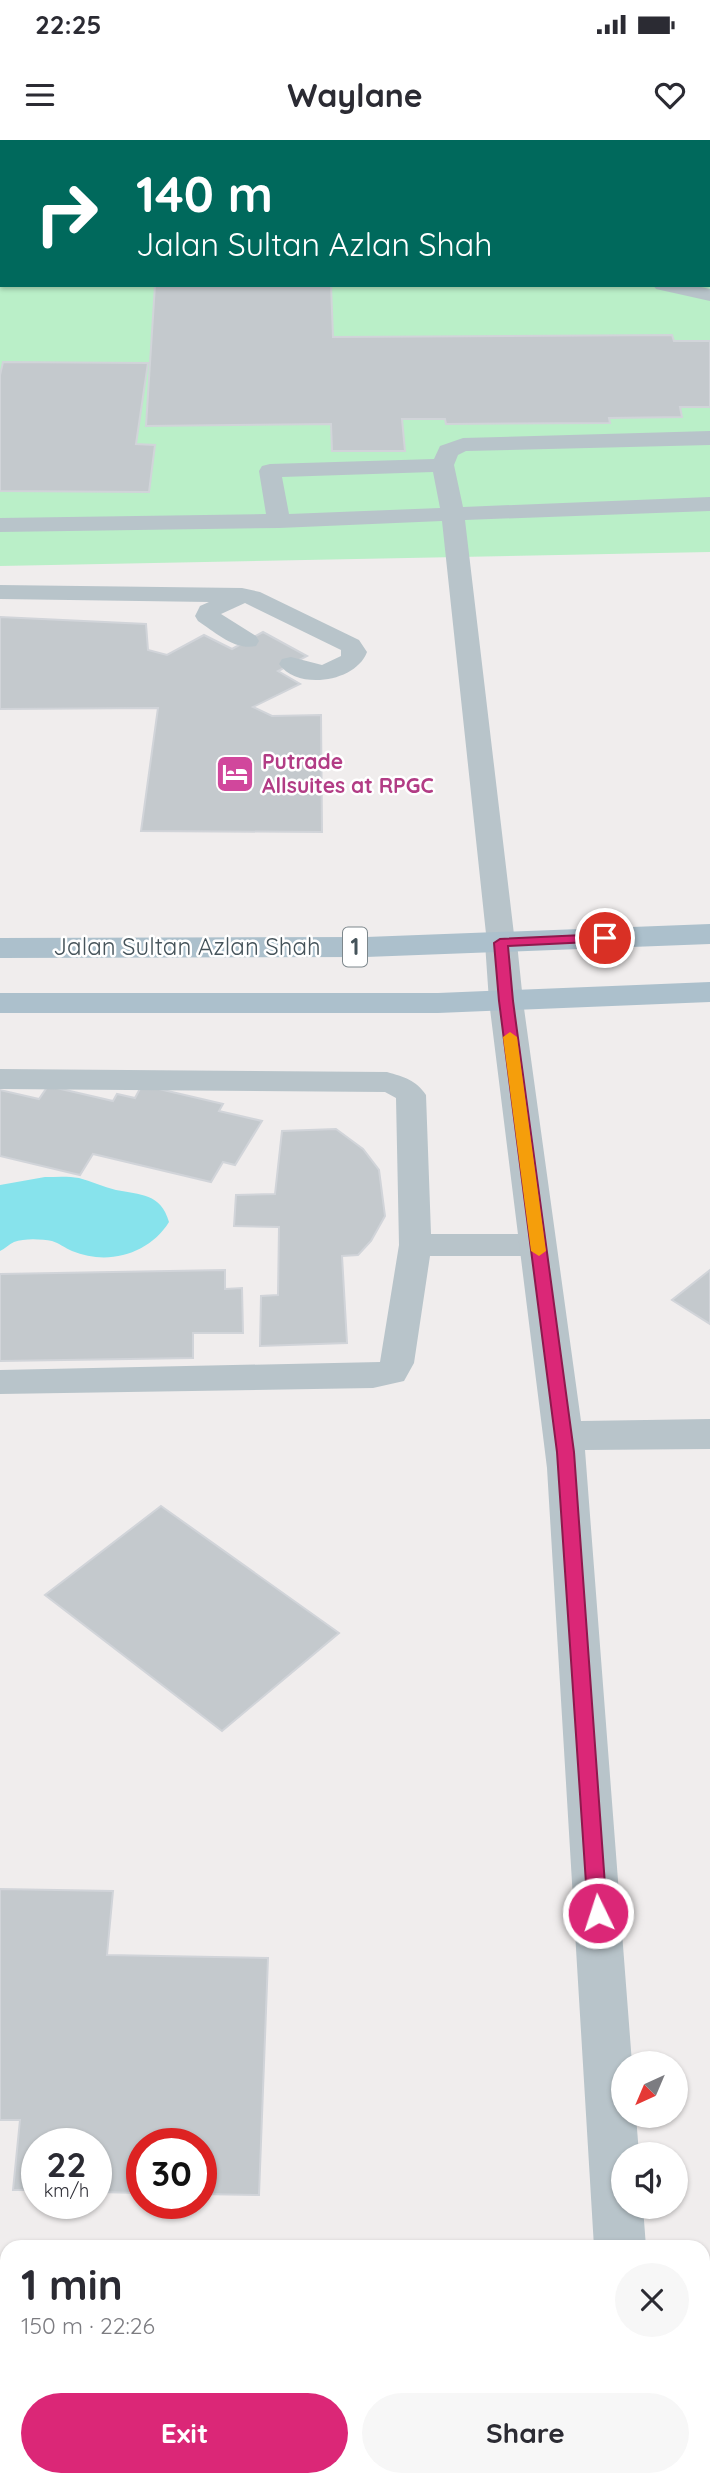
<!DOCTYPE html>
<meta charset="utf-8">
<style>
:root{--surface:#fff;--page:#f7f7f7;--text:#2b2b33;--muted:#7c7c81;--accent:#db2777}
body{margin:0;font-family:Quicksand,sans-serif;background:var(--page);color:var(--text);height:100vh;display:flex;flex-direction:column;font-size:26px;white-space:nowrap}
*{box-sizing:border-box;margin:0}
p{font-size:23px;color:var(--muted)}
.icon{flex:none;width:38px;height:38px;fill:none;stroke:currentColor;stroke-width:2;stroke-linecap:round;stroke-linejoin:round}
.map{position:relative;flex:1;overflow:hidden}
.side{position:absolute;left:0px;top:2100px;width:710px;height:247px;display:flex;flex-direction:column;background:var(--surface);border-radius:21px 21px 0 0;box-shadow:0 2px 5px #0004}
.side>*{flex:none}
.guide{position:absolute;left:0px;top:0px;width:710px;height:147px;box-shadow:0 2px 5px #0004;background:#00695c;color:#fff;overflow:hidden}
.needle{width:46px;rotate:224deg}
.buttons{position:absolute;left:611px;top:1911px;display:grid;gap:14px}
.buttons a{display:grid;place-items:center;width:77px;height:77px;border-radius:50%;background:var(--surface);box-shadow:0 2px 5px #0004;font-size:35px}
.speed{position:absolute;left:21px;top:1988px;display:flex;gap:14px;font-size:35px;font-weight:700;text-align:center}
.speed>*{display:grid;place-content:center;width:91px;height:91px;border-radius:50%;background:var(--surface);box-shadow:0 2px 5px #0004;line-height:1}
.speed small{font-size:18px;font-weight:400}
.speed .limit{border:10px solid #d22;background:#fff;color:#111}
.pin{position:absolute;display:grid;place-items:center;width:60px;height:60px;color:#fff;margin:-30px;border:4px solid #fff;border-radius:50%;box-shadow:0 2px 7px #0007}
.me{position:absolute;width:77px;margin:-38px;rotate:356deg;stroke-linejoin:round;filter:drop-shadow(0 0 5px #0008)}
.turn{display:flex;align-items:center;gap:24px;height:147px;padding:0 21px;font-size:32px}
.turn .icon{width:91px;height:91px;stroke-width:2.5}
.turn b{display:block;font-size:49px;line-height:60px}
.round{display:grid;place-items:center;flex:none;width:74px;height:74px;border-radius:37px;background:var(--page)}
.overview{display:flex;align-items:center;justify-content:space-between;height:119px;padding:0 21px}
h1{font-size:42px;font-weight:700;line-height:52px}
.button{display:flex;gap:14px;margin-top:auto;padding:14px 21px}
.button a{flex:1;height:80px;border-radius:42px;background:var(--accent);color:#fff;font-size:28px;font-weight:700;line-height:80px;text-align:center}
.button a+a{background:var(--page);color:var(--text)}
.status{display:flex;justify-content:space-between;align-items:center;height:49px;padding:0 35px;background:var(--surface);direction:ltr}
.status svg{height:19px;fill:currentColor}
header{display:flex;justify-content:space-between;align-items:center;height:91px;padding:0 21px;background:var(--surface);font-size:32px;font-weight:700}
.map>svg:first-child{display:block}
</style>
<div class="status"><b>22:25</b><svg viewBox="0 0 49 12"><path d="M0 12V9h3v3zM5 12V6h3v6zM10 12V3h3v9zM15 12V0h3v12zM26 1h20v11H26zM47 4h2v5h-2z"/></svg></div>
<header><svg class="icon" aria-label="menu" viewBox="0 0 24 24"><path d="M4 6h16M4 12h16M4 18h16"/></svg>Waylane<svg class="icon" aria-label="heart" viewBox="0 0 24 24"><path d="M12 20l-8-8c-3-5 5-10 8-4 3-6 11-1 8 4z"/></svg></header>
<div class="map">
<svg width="710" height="2346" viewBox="0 0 710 2346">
<rect width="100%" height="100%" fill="#f0eded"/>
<path fill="#baefc8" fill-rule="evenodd" d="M0,0H710V412L0,426ZM2,2H709V145H2Z"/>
<path fill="#87e3ec" d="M45,1037C56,1037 68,1036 79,1038C91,1041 103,1047 116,1050C140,1055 161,1053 169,1082C149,1114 108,1126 72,1111C65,1108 59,1103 52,1101C42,1099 24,1098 14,1102C9,1104 5,1109 0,1111V1045Z"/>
<g fill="#c4c9cd" stroke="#d1d4d9" stroke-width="2">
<polygon points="155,145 331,145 333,197 672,195 674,201 710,201 710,267 680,267 682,277 609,278 610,283 446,284 445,279 402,279 405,311 332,311 331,284 146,286"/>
<polygon points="3,222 148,223 136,304 155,305 149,352 0,351 0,235"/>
<polygon points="0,477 146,484 148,510 167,515 204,495 232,509 263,492 307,516 278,531 300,544 253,567 272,576 321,575 322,692 141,691 158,568 0,569"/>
<polygon points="142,945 223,964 219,971 262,981 235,1025 223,1022 211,1042 93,1014 80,1035 0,1016 0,950 39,959 48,946 113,961 117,954 135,958"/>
<polygon points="336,989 363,1009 379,1030 385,1076 371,1101 358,1115 342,1116 347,1203 260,1206 261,1156 278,1155 279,1087 234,1086 236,1055 275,1054 282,991"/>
<polygon points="225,1130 225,1149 242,1148 243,1193 193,1193 193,1218 0,1221 0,1134"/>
<polygon points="710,1130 710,1184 672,1160"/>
<polygon points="161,1366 339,1493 222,1591 45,1455"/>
<polygon points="0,1749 113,1751 107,1815 268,1818 259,2055 201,2054 201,2004 142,2004 142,2053 96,2052 96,2004 37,2004 37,2050 13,2050 20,1980 0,1980"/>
</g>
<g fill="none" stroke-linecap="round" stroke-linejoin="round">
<g fill="#b8c4ca" fill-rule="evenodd">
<rect x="0" y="23" width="2" height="10"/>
<rect x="709" y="109" width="1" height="12"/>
<polygon points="653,145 692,145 710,149 710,161 656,149"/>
<path d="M710,291V305L466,311L458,315L454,325L463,367L710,357V371L465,380L515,803L511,809L501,812L491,809L487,803L442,381L279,388L0,392V378L266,374L259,331L262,326L270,324L434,319L440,306L463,298ZM433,332L440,368L289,374L282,337Z"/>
<path d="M0,445L242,448L260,452L359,500L367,512C356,542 298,551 279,524L282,519L291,517L322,525L341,516V510L245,463L221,474L256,496L259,501L256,506C235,511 215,492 198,481L195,476L200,466L209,462L0,459Z"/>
<path d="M0,929L387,932C404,937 416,940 426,955L431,1094H538L549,1097L554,1105L549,1113L538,1116H430L414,1223L404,1241L373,1248L0,1254V1230L380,1222L399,1105L396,958L385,952L0,949Z"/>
</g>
<g fill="#b8c4ca" fill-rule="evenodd">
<polygon points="501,793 513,796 517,803 523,861 581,1281 710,1279 710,1309 585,1310 632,1923 623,1923 623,1976 636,1976 639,2014 623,2014 623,2067 643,2067 646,2107 594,2107 547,1328 489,861 485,803 489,796"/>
<polygon points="622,2340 678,2340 679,2346 623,2346"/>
</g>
<g fill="#acc0cc" fill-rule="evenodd">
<polygon points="710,784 710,804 366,817 0,818 0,798 366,797"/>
<polygon points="710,842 710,862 438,873 0,873 0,853 438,853"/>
</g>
</g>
<polygon fill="#db2777" stroke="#8e194d" stroke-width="2" points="605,794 610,795 610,801 508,806 513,861 574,1312 607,1773 605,1779 598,1782 591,1779 588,1773 557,1312 499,861 494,803 500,799"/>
<polygon fill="#f59e0b" points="510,892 517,897 546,1111 539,1116 531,1111 503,897"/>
<defs>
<g id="hotel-square" transform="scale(2.0125)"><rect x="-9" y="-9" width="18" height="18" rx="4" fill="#d1479c" stroke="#fff"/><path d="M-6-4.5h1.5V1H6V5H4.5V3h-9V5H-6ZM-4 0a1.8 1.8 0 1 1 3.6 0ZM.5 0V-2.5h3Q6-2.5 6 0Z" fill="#fff"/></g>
</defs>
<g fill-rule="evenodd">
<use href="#hotel-square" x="235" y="634"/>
</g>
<g text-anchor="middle" stroke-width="5" stroke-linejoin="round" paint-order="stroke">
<g font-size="21" font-weight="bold" fill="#b23c85" stroke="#fff" text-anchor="start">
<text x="262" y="629">Putrade<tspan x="262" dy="24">Allsuites at RPGC</tspan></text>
</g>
<rect fill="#fff" stroke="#7d878c" stroke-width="2" x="343" y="787.5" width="24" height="39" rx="5"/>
<g font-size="23" font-weight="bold" fill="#45535a">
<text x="355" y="815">1</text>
</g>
<g font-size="24" fill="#45535a" stroke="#fff">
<text x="187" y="815">Jalan Sultan Azlan Shah</text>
</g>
</g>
</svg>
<div class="buttons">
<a><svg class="needle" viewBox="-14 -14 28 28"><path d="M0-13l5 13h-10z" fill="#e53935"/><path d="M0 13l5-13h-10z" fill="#7c7c81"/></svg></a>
<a><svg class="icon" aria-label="sound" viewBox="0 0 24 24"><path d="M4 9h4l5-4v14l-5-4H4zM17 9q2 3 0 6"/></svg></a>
</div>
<div class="speed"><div>22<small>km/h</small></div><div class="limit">30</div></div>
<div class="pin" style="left:605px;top:798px;background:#d93025"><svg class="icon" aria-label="arrive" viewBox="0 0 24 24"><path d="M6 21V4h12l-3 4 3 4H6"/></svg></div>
<svg class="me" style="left:598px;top:1773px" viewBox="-20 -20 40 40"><circle r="17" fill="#db2777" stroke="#fff" stroke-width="3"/><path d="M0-11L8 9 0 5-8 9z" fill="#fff"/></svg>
<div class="guide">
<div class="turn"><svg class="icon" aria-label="right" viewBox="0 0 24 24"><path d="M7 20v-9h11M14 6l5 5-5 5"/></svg><div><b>140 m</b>Jalan Sultan Azlan Shah</div></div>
</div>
<section class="side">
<div class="overview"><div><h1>1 min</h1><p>150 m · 22:26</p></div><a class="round"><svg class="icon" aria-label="close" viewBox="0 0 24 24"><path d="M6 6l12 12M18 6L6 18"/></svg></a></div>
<div class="button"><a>Exit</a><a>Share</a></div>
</section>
</div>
